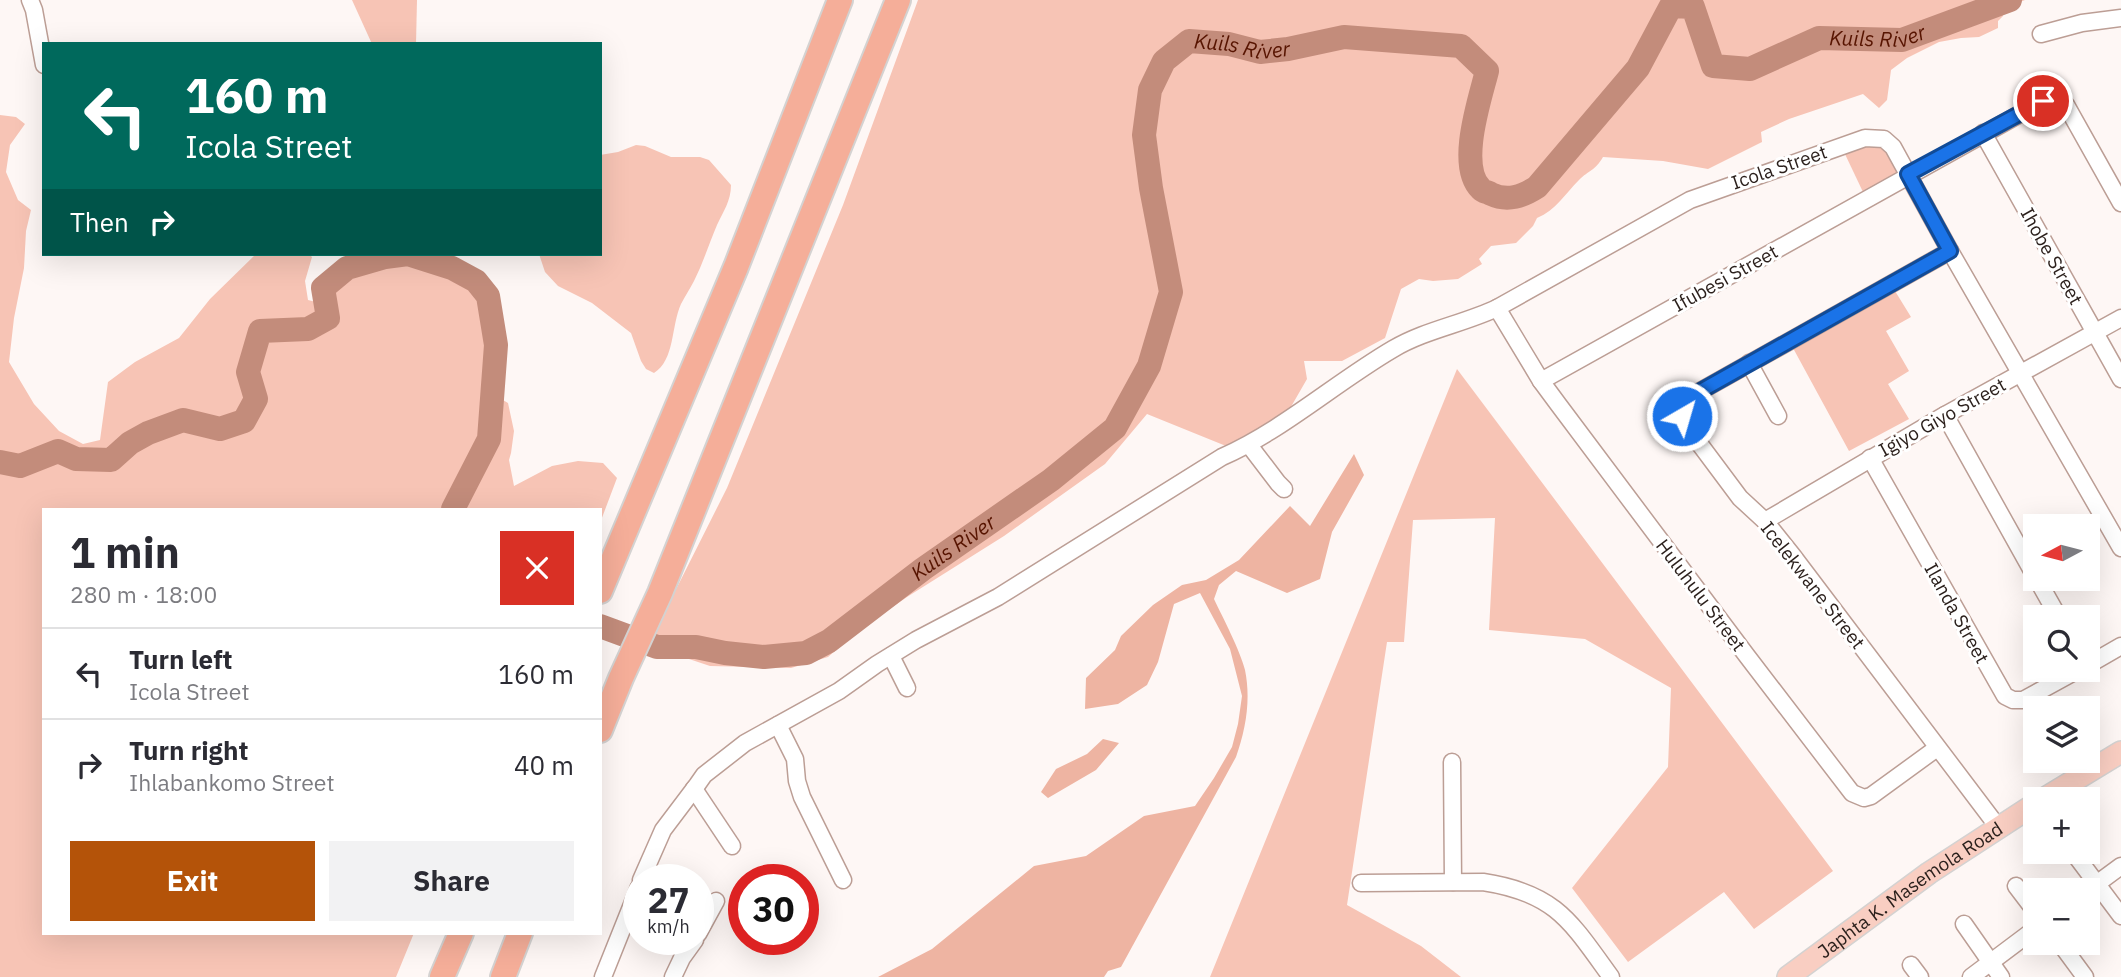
<!DOCTYPE html>
<meta charset="utf-8">
<style>
:root{--surface:#fff;--page:#f2f2f3;--text:#2b2b33;--muted:#7c7c81;--line:#e1e1e2;--accent:#b45309}
body{margin:0;font-family:"IBM Plex Sans",sans-serif;background:var(--page);color:var(--text);height:100vh;display:flex;flex-direction:column;font-size:26px;white-space:nowrap}
*{box-sizing:border-box;margin:0}
p{font-size:23px;color:var(--muted)}
.icon{flex:none;width:38px;height:38px;fill:none;stroke:currentColor;stroke-width:2;stroke-linecap:round;stroke-linejoin:round}
.map{position:relative;flex:1;overflow:hidden}
.sheet{position:absolute;left:42px;top:508px;width:560px;height:427px;display:flex;flex-direction:column;background:var(--surface);border-radius:0px;box-shadow:0 7px 28px #0002}
.sheet>*{flex:none}
.guide{position:absolute;left:42px;top:42px;width:560px;height:214px;border-radius:0px;box-shadow:0 7px 28px #0002;background:#00695c;color:#fff;overflow:hidden}
.needle{width:46px;rotate:263deg}
.buttons{position:absolute;left:2023px;top:514px;display:grid;gap:14px}
.buttons a{display:grid;place-items:center;width:77px;height:77px;border-radius:0px;background:var(--surface);box-shadow:0 7px 28px #0002;font-size:35px}
.speed{position:absolute;left:623px;top:864px;display:flex;gap:14px;font-size:35px;font-weight:700;text-align:center}
.speed>*{display:grid;place-content:center;width:91px;height:91px;border-radius:50%;background:var(--surface);box-shadow:0 7px 28px #0002;line-height:1}
.speed small{font-size:18px;font-weight:400}
.speed .limit{border:10px solid #d22;background:#fff;color:#111}
.pin{position:absolute;display:grid;place-items:center;width:60px;height:60px;color:#fff;margin:-30px;border:4px solid #fff;border-radius:50%;box-shadow:0 2px 7px #0007}
.me{position:absolute;width:77px;margin:-38px;rotate:38deg;stroke-linejoin:round;filter:drop-shadow(0 0 5px #0008)}
.turn{display:flex;align-items:center;gap:24px;height:147px;padding:0 28px;font-size:32px}
.turn .icon{width:91px;height:91px;stroke-width:2.5}
.turn b{display:block;font-size:49px;line-height:60px}
.then{display:flex;align-items:center;height:66px;padding:0 28px;background:#0003;gap:14px;font-size:26px}
.round{display:grid;place-items:center;flex:none;width:74px;height:74px;border-radius:0px;background:var(--page)}
.head{display:flex;align-items:center;justify-content:space-between;height:119px;padding:0 28px}
h1{font-size:42px;font-weight:700;line-height:52px}
.primary-button{display:flex;gap:14px;margin-top:auto;padding:14px 28px}
.primary-button a{flex:1;height:80px;border-radius:0px;background:var(--accent);color:#fff;font-size:28px;font-weight:700;line-height:80px;text-align:center}
.primary-button a+a{background:var(--page);color:var(--text)}
ul{padding:0;list-style:none}
li{display:flex;align-items:center;gap:21px;height:91px;padding:0 28px;border-top:2px solid var(--line)}
li div{flex:1}
li b{display:block;font-size:26px}
li em{font-style:normal}
.map>svg:first-child{display:block}
</style>
<div class="map">
<svg width="2121" height="977" viewBox="0 0 2121 977">
<rect width="100%" height="100%" fill="#fef7f5"/>
<g fill="#f7c4b5">
<polygon points="352,0 417,0 416,44 372,44"/>
<path d="M918,0H2025L2002,9L2003,16L1998,21V28L1979,37L1961,38L1939,42L1907,58L1891,70L1887,100L1879,108L1863,94L1789,119L1761,132L1762,142L1708,169L1663,161L1603,157C1595,171 1589,170 1579,180C1565,194 1556,210 1537,218L1533,226L1516,243L1491,246L1479,259L1482,264L1458,279L1433,281L1419,279L1401,289L1385,338L1342,361H1304L1307,379L1288,412L1226,446L1147,414L1105,464L1004,536L907,597L859,630L828,657L791,668L710,666L674,654L653,635L727,488L843,205Z"/>
<polygon points="0,115 16,117 25,124 10,145 6,172 18,200 31,210 26,231 24,268 14,318 9,362 34,404 59,431 83,444 100,440 108,382 135,362 179,338 210,299 256,254 309,254 312,257 305,281 308,300 324,304 323,288 347,268 385,257 408,254 452,268 476,281 488,296 492,317 496,345 491,393 508,403 514,431 511,453 509,460 514,486 552,466 578,461 603,463 617,478 600,523 600,509 44,509 44,933 414,933 396,977 0,977"/>
<polygon points="1873,143 1884,146 1900,173 1863,192 1844,152"/>
<path d="M636,145L645,146L671,157H700L709,160L731,185C731,201 723,212 717,225C709,244 703,263 694,281C690,289 685,296 681,304C671,326 675,360 654,373L646,369L641,361L631,333L592,303L558,286L545,272L539,254H600V155L618,152Z"/>
<polygon points="1895,291 1911,317 1886,331 1909,371 1888,384 1909,419 1849,451 1793,348"/>
<polygon points="1457,369 1833,871 1754,929 1724,892 1628,962 1572,888 1668,767 1671,688 1585,639 1489,630 1495,518 1413,520 1404,642 1387,642 1347,905 1421,946 1461,977 1210,977"/>
</g>
<g fill="#eeb4a2">
<path d="M1354,454L1364,475L1332,532L1320,579L1287,593L1236,571L1219,585L1214,599C1223,618 1240,650 1245,670C1251,699 1246,729 1236,757L1121,967L1108,971L1104,977H878L932,949L1034,866L1086,856L1144,816L1195,806L1214,778L1232,747L1238,724L1242,696L1230,649L1200,593L1174,604L1158,662L1147,685L1118,704L1085,709L1086,678L1115,650L1121,636L1153,605L1182,585L1206,580L1239,560L1290,506L1310,526Z"/>
<polygon points="1103,739 1119,743 1096,770 1048,798 1041,792 1056,769 1087,754"/>
</g>
<g fill="none" stroke-linecap="round" stroke-linejoin="round">
<g stroke="#c38c7b" stroke-width="24">
<polyline points="0,462 20,466 58,451 76,459 111,460 130,443 148,433 183,420 220,429 244,421 256,399 248,372 260,331 308,329 328,318 323,288 347,268 385,257 408,254 452,268 476,281 488,296 496,345 489,439 453,509"/>
<path id="s1" d="M600,626L657,647H696L725,653L764,657L806,653L829,641L923,569L1051,480L1115,428L1149,366L1171,292L1151,188L1144,135L1150,90L1164,61L1189,41L1229,44L1260,52L1288,49L1344,37L1461,46L1487,71C1480,99 1457,166 1481,189C1484,192 1488,192 1491,194C1508,202 1523,196 1537,187L1638,68L1671,6L1693,7L1713,66L1750,69L1819,38L1902,40L2010,0"/>
</g>
<g stroke="#bc9e95" stroke-width="19">
<g id="minor">
<polyline points="30,0 34,10 44,65"/>
<polyline points="2041,34 2082,23 2121,18"/>
<polyline points="1983,133 2121,379"/>
<path d="M1950,251L1697,393C1685,401 1679,409 1684,423L1740,498L1765,521L1793,556L1998,827"/>
<polyline points="1497,308 1541,381 1558,404 1747,656 1852,793 1864,798 1871,796 1937,748"/>
<polyline points="1749,363 1778,416"/>
<polyline points="1541,381 2043,101 2055,99 2066,105 2121,203"/>
<polyline points="1945,415 2035,576"/>
<polyline points="1249,445 1278,483 1284,489"/>
<polyline points="1870,458 2005,696 2013,700 2023,700 2078,670"/>
<polyline points="1765,521 1945,415 2121,318"/>
<polyline points="2037,579 2059,618"/>
<polyline points="891,656 907,688"/>
<polyline points="2088,665 2121,646"/>
<polyline points="778,725 795,759 797,781 802,797 843,880"/>
<polyline points="1452,762 1453,882"/>
<polyline points="694,789 732,846"/>
<polyline points="2073,852 2121,916"/>
<path d="M641,880L663,830L697,785L704,775L745,743L839,691L877,664L916,640L998,597L1222,457C1283,430 1335,383 1393,349C1425,330 1463,324 1497,308L1690,200L1865,138L1884,139L1893,147L1950,251L2121,548"/>
<path d="M1361,883L1483,882C1556,893 1571,922 1611,977"/>
<polyline points="2016,886 2035,911"/>
<polyline points="2087,891 2121,866"/>
<polyline points="1964,924 2001,977"/>
<polyline points="698,934 716,901"/>
<polyline points="2060,943 2085,977"/>
<polyline points="1911,965 1920,977"/>
<polyline points="603,977 639,887"/>
<polyline points="673,977 682,958 695,940"/>
<polyline points="1971,977 2035,929"/>
</g>
</g>
<g stroke="#d4d2d1" stroke-width="24">
<g id="major">
<polyline points="2042,800 2121,752"/>
<path id="s2" d="M1788,977L1929,873L2035,804"/>
</g>
</g>
<g stroke="#d4d2d1" stroke-width="28">
<g id="highway">
<polyline points="600,591 736,267 840,0"/>
<polyline points="600,730 621,678 660,593 898,0"/>
<polyline points="442,977 461,933"/>
<polyline points="503,977 520,933"/>
</g>
</g>
<use href="#minor" stroke="#fff" stroke-width="16"/>
<use href="#major" stroke="#f9cec2" stroke-width="21"/>
<use href="#highway" stroke="#f5ae99" stroke-width="24"/>
</g>
<g fill="none" stroke-linecap="round" stroke-linejoin="round">
<g stroke="#114b97" stroke-width="18">
<polyline id="route" points="1682,416 1684,404 1697,393 1950,251 1908,174 2043,101"/>
</g>
<use href="#route" stroke="#1a73e8" stroke-width="12"/>
</g>
<g text-anchor="middle" stroke-width="6" stroke-linejoin="round" paint-order="stroke">
<g font-size="19" fill="#2a1f1b" stroke="#fff">
<text transform="translate(1779 167) rotate(-19)" y="7">Icola Street</text>
<text transform="translate(2052 256) rotate(61)" y="7">Ihobe Street</text>
<text transform="translate(1725 278) rotate(-29)" y="7">Ifubesi Street</text>
<text transform="translate(1942 417) rotate(-29)" y="7">Igiyo Giyo Street</text>
<text transform="translate(1813 585) rotate(52)" y="7">Icelekwane Street</text>
<text transform="translate(1701 595) rotate(53)" y="7">Huluhulu Street</text>
<text transform="translate(1957 613) rotate(61)" y="7">Ilanda Street</text>
<text dy="7" stroke="none"><textPath href="#s2" startOffset="150">Japhta K. Masemola Road</textPath></text>
</g>
<g font-size="21" font-style="italic" fill="#571400" stroke="#fff">
<text dy="7" stroke="none"><textPath href="#s1" startOffset="1986">Kuils River</textPath></text>
<text dy="7" stroke="none"><textPath href="#s1" startOffset="1064">Kuils River</textPath></text>
<text dy="7" stroke="none"><textPath href="#s1" startOffset="392">Kuils River</textPath></text>
</g>
</g>
</svg>
<div class="buttons">
<a><svg class="needle" viewBox="-14 -14 28 28"><path d="M0-13l5 13h-10z" fill="#e53935"/><path d="M0 13l5-13h-10z" fill="#7c7c81"/></svg></a>
<a><svg class="icon" aria-label="search" viewBox="0 0 24 24"><circle cx="10" cy="10" r="6"/><path d="M15 15l6 6"/></svg></a>
<a><svg class="icon" aria-label="layers" viewBox="0 0 24 24"><path d="M12 4l9 5-9 5-9-5zM3 14l9 5 9-5"/></svg></a>
<a>+</a>
<a>−</a>
</div>
<div class="speed"><div>27<small>km/h</small></div><div class="limit">30</div></div>
<div class="pin" style="left:2043px;top:101px;background:#d93025"><svg class="icon" aria-label="arrive" viewBox="0 0 24 24"><path d="M6 21V4h12l-3 4 3 4H6"/></svg></div>
<svg class="me" style="left:1682px;top:416px" viewBox="-20 -20 40 40"><circle r="17" fill="#1a73e8" stroke="#fff" stroke-width="3"/><path d="M0-11L8 9 0 5-8 9z" fill="#fff"/></svg>
<div class="guide">
<div class="turn"><svg class="icon" aria-label="left" viewBox="0 0 24 24"><path d="M17 20v-9H6M10 6l-5 5 5 5"/></svg><div><b>160 m</b>Icola Street</div></div>
<div class="then">Then<svg class="icon" aria-label="right" viewBox="0 0 24 24"><path d="M7 20v-9h11M14 6l5 5-5 5"/></svg></div>
</div>
<section class="sheet">
<div class="head"><div><h1>1 min</h1><p>280 m · 18:00</p></div><a class="round" style="background:#d93025;color:#fff"><svg class="icon" aria-label="close" viewBox="0 0 24 24"><path d="M6 6l12 12M18 6L6 18"/></svg></a></div>
<ul>
<li><svg class="icon" aria-label="left" viewBox="0 0 24 24"><path d="M17 20v-9H6M10 6l-5 5 5 5"/></svg><div><b>Turn left</b><p>Icola Street</p></div><em>160 m</em></li>
<li><svg class="icon" aria-label="right" viewBox="0 0 24 24"><path d="M7 20v-9h11M14 6l5 5-5 5"/></svg><div><b>Turn right</b><p>Ihlabankomo Street</p></div><em>40 m</em></li>
</ul>
<div class="primary-button"><a>Exit</a><a>Share</a></div>
</section>
</div>
